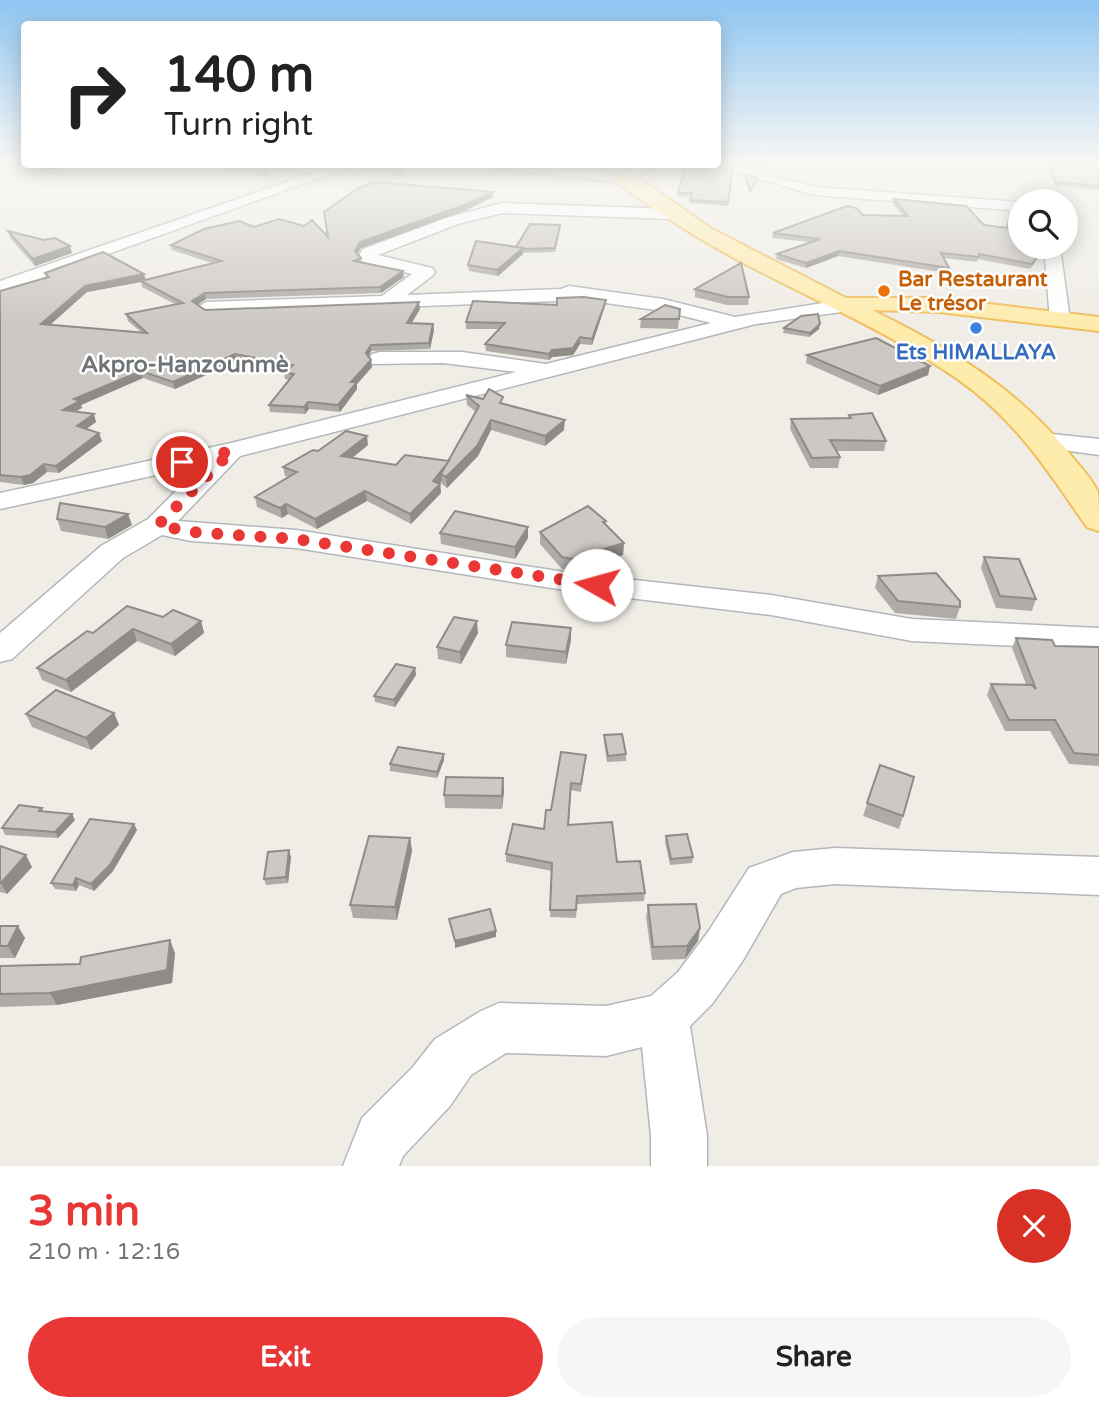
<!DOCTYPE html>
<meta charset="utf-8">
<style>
:root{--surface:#fff;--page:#f6f6f6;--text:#222;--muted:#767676;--accent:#e83734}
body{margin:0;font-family:"Varela Round",sans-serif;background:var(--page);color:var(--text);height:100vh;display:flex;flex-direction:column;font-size:26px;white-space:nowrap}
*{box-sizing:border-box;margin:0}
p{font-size:23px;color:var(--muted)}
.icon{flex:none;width:38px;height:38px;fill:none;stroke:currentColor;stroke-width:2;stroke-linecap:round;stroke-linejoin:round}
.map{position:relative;height:1166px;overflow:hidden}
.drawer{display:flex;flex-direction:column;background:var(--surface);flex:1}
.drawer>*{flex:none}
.hud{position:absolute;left:21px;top:21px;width:700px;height:147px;border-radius:7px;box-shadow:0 4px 18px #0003;background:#fff;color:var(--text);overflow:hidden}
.controls{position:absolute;left:1008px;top:189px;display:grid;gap:14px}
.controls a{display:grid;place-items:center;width:70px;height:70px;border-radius:50%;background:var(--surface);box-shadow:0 4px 18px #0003;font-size:35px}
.pin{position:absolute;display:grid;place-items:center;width:60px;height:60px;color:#fff;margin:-30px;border:4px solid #fff;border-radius:50%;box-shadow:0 2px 7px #0007}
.me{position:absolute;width:77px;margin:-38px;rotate:277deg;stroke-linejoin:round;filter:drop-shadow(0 0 5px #0008)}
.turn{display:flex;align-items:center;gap:24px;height:147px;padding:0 28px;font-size:32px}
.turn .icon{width:91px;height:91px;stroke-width:2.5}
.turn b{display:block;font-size:49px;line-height:60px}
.round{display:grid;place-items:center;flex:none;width:74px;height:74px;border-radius:37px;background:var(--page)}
.head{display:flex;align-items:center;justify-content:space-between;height:119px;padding:0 28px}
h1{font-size:42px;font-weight:700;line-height:52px;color:var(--accent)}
.primary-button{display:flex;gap:14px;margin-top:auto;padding:14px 28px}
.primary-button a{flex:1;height:80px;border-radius:42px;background:var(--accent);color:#fff;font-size:28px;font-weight:700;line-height:80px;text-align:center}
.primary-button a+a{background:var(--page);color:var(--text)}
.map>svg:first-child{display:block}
</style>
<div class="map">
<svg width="1099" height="1166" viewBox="0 0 1099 1166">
<rect width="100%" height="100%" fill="#f0ede6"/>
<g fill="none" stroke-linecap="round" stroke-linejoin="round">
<g stroke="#b3b7bb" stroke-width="3">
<g id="minor">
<polygon points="718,162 815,187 1020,202 1020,211 814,195 709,164 718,164"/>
<path d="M800,162H843L846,165C837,172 810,169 800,162Z"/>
<polygon points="338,164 358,164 0,293 0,281"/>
<polygon points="489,164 535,164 623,175 641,164 658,164 625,183 495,168"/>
<polygon points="502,203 673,209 681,214 673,219 502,213 458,224 378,255 432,268 435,272 432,276 407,295 561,289 569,286 663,299 735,317 841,300 851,306 841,312 756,324 240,456 178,521 296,530 571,573 771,595 912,619 1099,628 1099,650 912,641 771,615 571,591 296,548 191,541 162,535 123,558 12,659 0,662 0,633 101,546 148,519 202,465 0,509 0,493 231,443 516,372 443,363 372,364 369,359 372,354 380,352 462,352 546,364 711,323 663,311 584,300 206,314 196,308 206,302 382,296 412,274 361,261 358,257 363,249 446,218"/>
<polygon points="1044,247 1060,247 1070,320 1067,324 1053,324 1050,320"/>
<polygon points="1043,433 1099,439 1099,455 1034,446 1030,441 1034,436"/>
<polygon points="835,848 1099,857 1099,895 835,884 796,888 781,894 742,962 712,1004 690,1026 707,1136 707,1166 651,1166 651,1136 642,1047 606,1056 506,1053 471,1075 450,1106 403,1156 399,1166 343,1166 362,1118 412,1068 435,1039 481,1011 499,1003 606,1006 651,996 678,972 708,932 749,868 793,852"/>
</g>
</g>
<g stroke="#f0be5f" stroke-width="4">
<path id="major" d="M599,164H618L712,229L846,298H939L1099,317V331L939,312L872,310C950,348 1020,390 1073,458C1081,468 1094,481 1098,493C1099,503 1099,520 1099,531L1087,527C1047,470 1017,421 959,380C867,316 759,280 666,217C644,202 616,185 599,164Z"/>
</g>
<use href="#minor" fill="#fff" fill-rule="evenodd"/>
<use href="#major" fill="#feecad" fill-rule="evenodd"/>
</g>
<g fill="#afaca8" fill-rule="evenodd">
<polygon points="0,162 24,162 24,164 101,164 88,168 66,166 51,170 0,164"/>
<polygon points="739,162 769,162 764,171 740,165"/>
<polygon points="1045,162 1099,162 1099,190 1055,186"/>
<polygon points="203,164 305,164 290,171 266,171 268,173 268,177"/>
<polygon points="354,164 393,164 404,172 405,177 355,168"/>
<polygon points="733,170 728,206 689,203 691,197 678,196 678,193"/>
<polygon points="745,174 757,181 750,194 744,177"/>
<path d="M493,192V197L467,210L361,248L357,254L361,258L362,263L404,277L381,293L206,299L197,305L205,310L420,309L412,323L434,330L430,349L371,351L369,357L372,367L357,384V389L340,412L309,409L305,414L270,412L269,405L289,380L285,379L284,372L285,371L237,361L175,389L143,378L81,405L82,408L76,411L96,422L86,429L102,441L59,473L47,472L33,483L24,485L0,482V291L46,278L45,273L144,274L145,279L212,263L172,250L171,245L254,227L328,236ZM141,282L142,287L175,304L126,314L128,321L141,332L50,325L87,292Z"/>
<polygon points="894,199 984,225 1035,263 1030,269 978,259 977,262 944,258 949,268 947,273 838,256 806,268 776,259 777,254 809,242 772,238 773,233 863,215 903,216 893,204"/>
<polygon points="560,229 555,252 523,253 523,254 498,276 469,271 468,265 516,247"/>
<polygon points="8,231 72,253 35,266 10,238"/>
<polygon points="695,289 749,297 748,305 727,305 695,297"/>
<polygon points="557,305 605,306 592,345 580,344 573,355 552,357 549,360 486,351 485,344 499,329 466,329 466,322"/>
<polygon points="680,309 678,329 640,328 641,319"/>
<polygon points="784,328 819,329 809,337 783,333"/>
<polygon points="807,355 930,366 928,375 878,395 806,363"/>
<polygon points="466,395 503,404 564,430 545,446 491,430 478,456 447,488 442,484 442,481 440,483 441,493 411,524 367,501 317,529 288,514 282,518 257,507 255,497 288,477 285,476 283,467 318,451 368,445 352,458 396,465 448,461 476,412 467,405"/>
<polygon points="849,415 886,441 884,451 836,451 840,457 838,468 810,468 790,429 791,419 848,418"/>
<polygon points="57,519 132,525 108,539 61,531"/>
<polygon points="606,521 606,525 624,543 623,555 571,570 562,569 540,544 540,532"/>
<polygon points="528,527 528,538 515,559 441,544 440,533"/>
<polygon points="984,557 1036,599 1032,611 996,608 981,568"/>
<polygon points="878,576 960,607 956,619 895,613 875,588"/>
<polygon points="163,617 201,621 204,633 175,656 137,641 71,692 42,680 37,668 93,633"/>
<polygon points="571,628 571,640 566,664 506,657 506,645"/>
<polygon points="478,633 461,664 438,659 437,647"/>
<polygon points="1016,638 1055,646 1099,647 1099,766 1069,764 1050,731 1005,731 987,695 991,684 1026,684 1012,648"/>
<polygon points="415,668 416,675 395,707 375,702 374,696"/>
<polygon points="114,713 119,725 91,750 32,727 26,714"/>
<polygon points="604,735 626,754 626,761 607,762 604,742"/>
<polygon points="444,754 444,760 437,778 390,771 390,764"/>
<polygon points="586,755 581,792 571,790 569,825 617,862 645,893 644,901 577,904 576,918 550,917 552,871 506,862 506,854 544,829"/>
<polygon points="880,765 903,816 899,829 863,816"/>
<polygon points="503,778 504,791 502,809 445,808 444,795"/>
<polygon points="42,808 44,812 75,820 58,838 5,835 2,828"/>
<polygon points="137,830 113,871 94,891 79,885 76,891 55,889 51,883"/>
<polygon points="666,836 693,857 692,863 670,865 665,842"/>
<polygon points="410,838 412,851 397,920 353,918 350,905"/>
<polygon points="0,846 32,867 7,894 0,892"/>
<polygon points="291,857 288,883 266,885 264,879"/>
<polygon points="648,905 700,928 698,941 685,959 652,960 646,917"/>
<polygon points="0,926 25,938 15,958 0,958"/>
<polygon points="175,953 172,983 57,1005 0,1007 0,966 80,964"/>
</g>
<g fill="#8f8c88">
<polygon points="58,164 66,164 66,166 51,170 50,167"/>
<polygon points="88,164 101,164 88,168 87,165"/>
<polygon points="297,164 305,164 290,171 289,168"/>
<polygon points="493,192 493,197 467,210 361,248 355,257 355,251 360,242"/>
<polygon points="70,246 72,253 35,266 33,259"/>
<polygon points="523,248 523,254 498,276 497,270"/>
<polygon points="839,251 838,256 806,268 806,263"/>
<polygon points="403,271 404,277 381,293 380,287"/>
<polygon points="144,274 146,281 87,292 43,331 41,324 85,286"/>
<polygon points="205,293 206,299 194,307 192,301"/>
<polygon points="606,300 605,306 592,345 592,339"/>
<polygon points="419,302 420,309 408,329 407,323"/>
<polygon points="433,324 434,330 430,349 429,343"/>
<polygon points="820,324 819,329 809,337 810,333"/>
<polygon points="580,337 580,344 573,355 552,357 549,360 549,354 552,350"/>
<polygon points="371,345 371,351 367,360 366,353"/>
<polygon points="235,354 237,361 175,389 173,382"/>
<polygon points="371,360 372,367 357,384 357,389 340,412 338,405 351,382"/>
<polygon points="930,366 928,375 878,395 880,386"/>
<polygon points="141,371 143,378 81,405 82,408 66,417 63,410 74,399"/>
<polygon points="308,402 309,409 305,414 304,407"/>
<polygon points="94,414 96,422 79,434 77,426"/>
<polygon points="491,420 491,430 478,456 447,488 446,477"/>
<polygon points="565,420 564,430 545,446 545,436"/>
<polygon points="99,433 102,441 59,473 56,466"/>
<polygon points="367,436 368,445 342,466 341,456"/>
<polygon points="449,461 441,474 442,481 437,487 440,484 441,493 411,524 410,514"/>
<polygon points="44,464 47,472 33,483 24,485 21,477"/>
<polygon points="365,491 367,501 317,529 315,519"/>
<polygon points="286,504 288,514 282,518 280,508"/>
<polygon points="128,514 132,525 108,539 105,527"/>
<polygon points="528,527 528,538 515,559 515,547"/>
<polygon points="624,543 623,555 571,570 571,559"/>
<polygon points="201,621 204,633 175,656 171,644"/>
<polygon points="477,621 478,633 461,664 460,652"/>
<polygon points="571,628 571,640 566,664 566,652"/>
<polygon points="133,629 137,641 71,692 66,680"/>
<polygon points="415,668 416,675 395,707 394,700"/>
<polygon points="114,713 119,725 91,750 86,738"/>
<polygon points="444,754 444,760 437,778 437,772"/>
<polygon points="503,778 504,791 502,809 502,796"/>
<polygon points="72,814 75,820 58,838 55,832"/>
<polygon points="134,824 137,830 113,871 94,891 91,884"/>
<polygon points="410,838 412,851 397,920 395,907"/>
<polygon points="289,850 291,857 288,883 286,877"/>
<polygon points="26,855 32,867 7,894 1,883"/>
<polygon points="76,878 79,885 76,891 73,885"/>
<polygon points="18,926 25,938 15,958 8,946"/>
<polygon points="700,928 698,941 685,959 687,946"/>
<polygon points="496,931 496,937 455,948 455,941"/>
<polygon points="170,940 175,953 172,983 57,1005 50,993"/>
</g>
<g fill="#ccc8c3" stroke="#8f8c88" stroke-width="2">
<polygon points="742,162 767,162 764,168"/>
<polygon points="1048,162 1099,162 1099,186 1056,182"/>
<polygon points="30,164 58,164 50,167"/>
<polygon points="220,164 297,164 289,168 262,168 268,173"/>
<polygon points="363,164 393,164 404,172"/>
<polygon points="708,164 713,164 733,170 728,202 690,200 692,193 678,193 684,171"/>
<polygon points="745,174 758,178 750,190"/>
<polygon points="374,182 493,192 467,204 360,242 355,251 361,258 354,261 403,271 380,287 205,293 192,301 205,310 419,302 407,323 433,324 429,343 371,345 366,353 371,360 351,382 357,382 338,405 308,402 304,407 269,405 294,374 284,372 293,365 235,354 173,382 141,371 74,399 80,401 63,410 94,414 77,426 99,433 56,466 44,464 30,475 21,477 0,475 0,291 49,277 45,273 103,252 144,274 85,286 41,324 147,333 126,314 183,303 141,281 222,261 171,245 204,229 239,221 254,227 279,219 304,226 312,220 328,237 324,212 357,189"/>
<polygon points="894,199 966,206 984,225 1007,228 1010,214 1020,215 1020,247 1039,247 1037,258 1032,264 979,254 979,257 941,253 949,268 839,251 806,263 777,254 820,239 773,233 847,206 856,208 863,215 908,216"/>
<polygon points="530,224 560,225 555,248 522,249 516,247"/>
<polygon points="8,231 44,240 55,238 70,246 33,259"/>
<polygon points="476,241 523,248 497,270 468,265"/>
<polygon points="741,263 749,297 728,297 695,289"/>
<polygon points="584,297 606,300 592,339 580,337 573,348 552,350 549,354 485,344 505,323 466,322 473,301 557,305 557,298"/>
<polygon points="665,305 680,309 679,319 641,319"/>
<polygon points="818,314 820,324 810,333 784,328 801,316"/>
<polygon points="876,338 930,366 880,386 807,355"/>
<polygon points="489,389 503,397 500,403 565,420 545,436 491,420 477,446 446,477 441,474 479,406 466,395 483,399"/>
<polygon points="872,413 886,441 830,440 840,457 812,458 791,419 851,418 849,415"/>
<polygon points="346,431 367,436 341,456 396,465 405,455 449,461 433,481 440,484 410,514 365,491 315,519 286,504 280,508 255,497 297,472 283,467 313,450 318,451"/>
<polygon points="60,503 128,514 105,527 57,519"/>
<polygon points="588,506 606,521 603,522 624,543 571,559 562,557 540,532"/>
<polygon points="455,511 528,527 515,547 440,533"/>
<polygon points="984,557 1019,559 1036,599 1000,596"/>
<polygon points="936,573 960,601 960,607 898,601 878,576"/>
<polygon points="127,606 163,617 173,610 201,621 171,644 133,629 66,680 37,668 87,631 93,633"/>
<polygon points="454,617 477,621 460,652 437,647"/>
<polygon points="512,622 571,628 566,652 506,645"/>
<polygon points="1016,638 1052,640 1055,646 1099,647 1099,755 1074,753 1055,720 1009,720 991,684 1032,685 1036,689"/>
<polygon points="396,664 415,668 394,700 374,696"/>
<polygon points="56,690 114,713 86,738 26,714"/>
<polygon points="622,734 626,754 608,756 604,735"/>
<polygon points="398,747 444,754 437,772 390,764"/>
<polygon points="561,752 586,755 581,784 571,783 568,825 612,822 617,862 640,861 645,893 577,896 576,910 550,910 552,863 506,854 513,824 544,829 546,810 551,810"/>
<polygon points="880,765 914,777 903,816 867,803"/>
<polygon points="446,777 503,778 502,796 444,795"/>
<polygon points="19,805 42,808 39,811 72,814 55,832 2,828"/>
<polygon points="90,819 134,824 110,865 91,884 76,878 73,885 51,883"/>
<polygon points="687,834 693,857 671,859 666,836"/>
<polygon points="369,836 410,838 395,907 350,905"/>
<polygon points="0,846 26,855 1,883 0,882"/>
<polygon points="289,850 286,877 264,879 268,852"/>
<polygon points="696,904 700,928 687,946 653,947 648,905"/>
<polygon points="490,909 496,931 455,941 449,919"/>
<polygon points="0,926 18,926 8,946 0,946"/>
<polygon points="170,940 167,970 50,993 0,994 0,966 80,964 81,957"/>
</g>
<linearGradient id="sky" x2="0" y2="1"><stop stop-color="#8ec5f1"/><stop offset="0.5" stop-color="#f8f7f4"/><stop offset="1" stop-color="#f8f7f4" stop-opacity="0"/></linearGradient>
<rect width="1099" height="325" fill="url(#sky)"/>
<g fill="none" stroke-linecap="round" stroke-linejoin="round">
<polyline stroke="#e83734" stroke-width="12" stroke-dasharray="0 21.6" points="182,462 232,451 158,525 191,532 296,539 597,585"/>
</g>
<circle fill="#e8710a" stroke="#fff" stroke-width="2.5" cx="884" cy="291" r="7"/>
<circle fill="#3f7fe0" stroke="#fff" stroke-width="2.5" cx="976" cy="328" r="7"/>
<g text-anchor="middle" stroke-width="5" stroke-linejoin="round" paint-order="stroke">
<g font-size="21" font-weight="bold" fill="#c56008" stroke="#fff" text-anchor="start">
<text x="898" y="286">Bar Restaurant<tspan x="898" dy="24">Le trésor</tspan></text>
</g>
<g font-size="21" font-weight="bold" fill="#366cbe" stroke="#fff">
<text x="976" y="359">Ets HIMALLAYA</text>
</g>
<g font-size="23" font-weight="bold" fill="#6f7478" stroke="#fff">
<text x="185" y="372">Akpro-Hanzounmè</text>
</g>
</g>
</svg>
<div class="controls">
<a><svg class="icon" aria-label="search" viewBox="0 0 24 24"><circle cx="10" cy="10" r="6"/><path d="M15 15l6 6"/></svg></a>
</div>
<div class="pin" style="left:182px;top:462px;background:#d93025"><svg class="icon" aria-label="arrive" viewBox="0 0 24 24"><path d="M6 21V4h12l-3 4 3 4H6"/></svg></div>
<svg class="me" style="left:597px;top:585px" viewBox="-20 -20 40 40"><circle r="19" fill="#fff"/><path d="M0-13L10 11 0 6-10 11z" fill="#e83734"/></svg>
<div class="hud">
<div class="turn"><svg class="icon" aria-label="right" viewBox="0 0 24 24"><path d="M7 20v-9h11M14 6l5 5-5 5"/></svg><div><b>140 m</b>Turn right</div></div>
</div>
</div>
<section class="drawer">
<div class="head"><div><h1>3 min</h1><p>210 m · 12:16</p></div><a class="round" style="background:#d93025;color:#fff"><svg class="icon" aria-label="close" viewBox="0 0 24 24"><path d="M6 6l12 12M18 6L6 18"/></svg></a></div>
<div class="primary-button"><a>Exit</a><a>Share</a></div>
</section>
